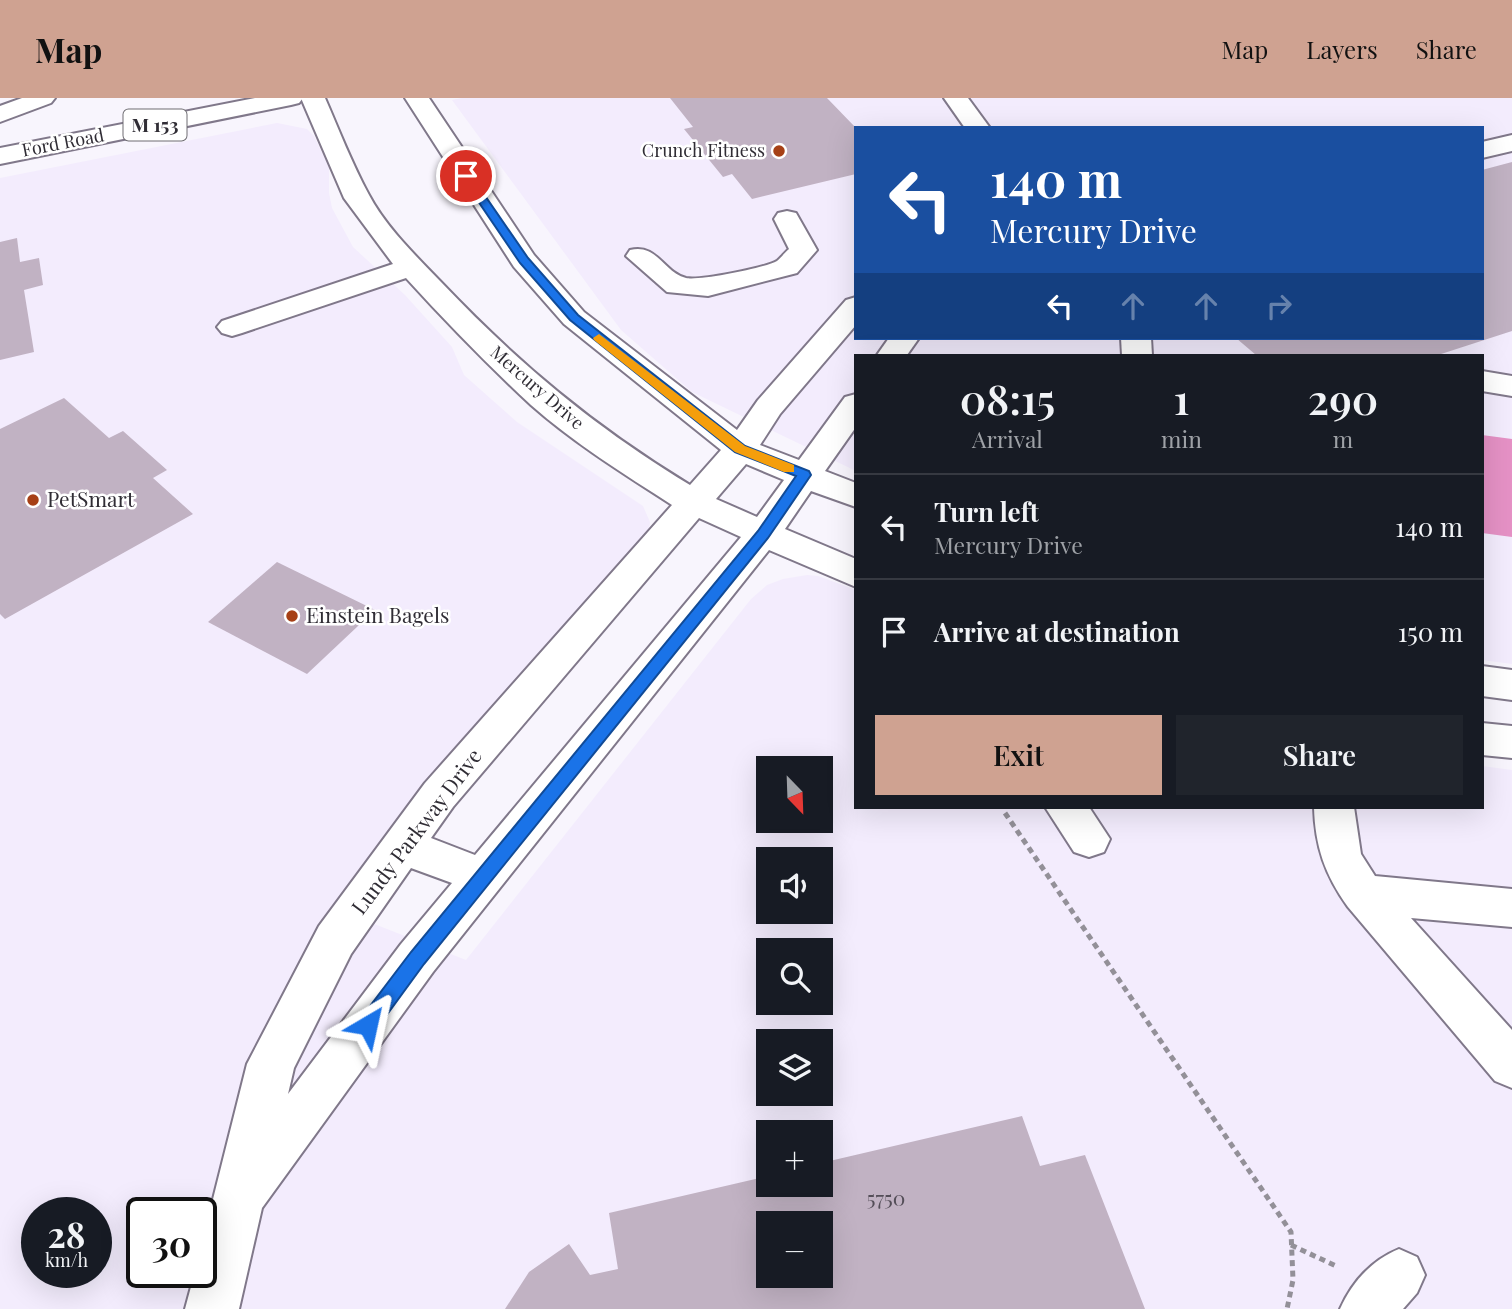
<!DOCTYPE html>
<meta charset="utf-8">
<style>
:root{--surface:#171b24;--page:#20242c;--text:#f1f3f6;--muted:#9ea1a6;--line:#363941;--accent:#cfa291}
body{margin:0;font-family:"Playfair Display",serif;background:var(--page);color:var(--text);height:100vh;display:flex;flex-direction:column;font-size:26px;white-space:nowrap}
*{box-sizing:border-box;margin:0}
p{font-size:23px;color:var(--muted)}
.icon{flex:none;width:38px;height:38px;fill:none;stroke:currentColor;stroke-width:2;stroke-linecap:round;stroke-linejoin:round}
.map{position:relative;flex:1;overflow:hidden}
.panel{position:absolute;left:854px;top:256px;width:630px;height:455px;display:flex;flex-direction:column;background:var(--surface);border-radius:0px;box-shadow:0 7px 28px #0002}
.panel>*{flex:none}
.top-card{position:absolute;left:854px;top:28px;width:630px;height:214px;border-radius:0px;box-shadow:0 7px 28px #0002;background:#1a4fa0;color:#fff;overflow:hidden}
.needle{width:46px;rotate:157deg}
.tools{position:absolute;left:756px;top:658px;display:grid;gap:14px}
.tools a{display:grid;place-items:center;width:77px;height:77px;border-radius:0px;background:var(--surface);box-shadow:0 7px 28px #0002;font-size:35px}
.speed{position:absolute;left:21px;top:1099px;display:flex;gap:14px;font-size:35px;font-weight:700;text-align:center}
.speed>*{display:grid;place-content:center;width:91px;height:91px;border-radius:50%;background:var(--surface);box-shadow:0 7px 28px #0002;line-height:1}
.speed small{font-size:18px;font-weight:400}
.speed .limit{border:4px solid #111;border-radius:10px;background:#fff;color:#111}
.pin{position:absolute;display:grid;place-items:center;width:60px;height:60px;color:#fff;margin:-30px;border:4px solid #fff;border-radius:50%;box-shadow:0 2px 7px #0007}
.me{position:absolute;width:77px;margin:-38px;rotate:36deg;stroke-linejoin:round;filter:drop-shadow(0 0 5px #0008)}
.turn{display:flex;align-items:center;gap:24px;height:147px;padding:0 21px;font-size:32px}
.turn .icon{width:91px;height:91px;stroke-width:2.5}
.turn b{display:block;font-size:49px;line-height:60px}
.lanes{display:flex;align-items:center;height:66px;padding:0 21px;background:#0003;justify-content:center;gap:35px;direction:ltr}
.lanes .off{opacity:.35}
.eta{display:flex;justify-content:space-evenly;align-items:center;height:119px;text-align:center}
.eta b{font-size:42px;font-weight:600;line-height:49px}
.cta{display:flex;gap:14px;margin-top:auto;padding:14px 21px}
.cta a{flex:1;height:80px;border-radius:0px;background:var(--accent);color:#111;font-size:28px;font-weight:600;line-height:80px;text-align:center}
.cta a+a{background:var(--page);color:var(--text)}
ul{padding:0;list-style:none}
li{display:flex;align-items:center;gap:21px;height:105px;padding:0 21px;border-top:2px solid var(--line)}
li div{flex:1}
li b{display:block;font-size:26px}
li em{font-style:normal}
header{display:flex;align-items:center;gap:42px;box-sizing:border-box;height:98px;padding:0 35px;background:var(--accent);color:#111}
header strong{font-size:33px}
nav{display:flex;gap:38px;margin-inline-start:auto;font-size:24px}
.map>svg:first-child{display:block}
</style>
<header>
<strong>Map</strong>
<nav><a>Map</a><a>Layers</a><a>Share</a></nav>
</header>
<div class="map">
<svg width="1512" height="1211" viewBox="0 0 1512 1211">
<rect width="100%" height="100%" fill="#f8f5fd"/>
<g fill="#f3ecfd" fill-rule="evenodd">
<path d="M462,0H1512V566L1482,562V257H856V373L692,294L621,232L452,2ZM856,30H1482V240H856Z"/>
<path d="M277,25L307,31L314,38L329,68V95L332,110L353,149L405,197L452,249L464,277L517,324L643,408L650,424L648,439L331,809L466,862L751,501L767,487L783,481L807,477L818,478L856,492V709H1482V668L1512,672V1211H0V80ZM768,670H821V723H768ZM768,761H821V814H768ZM768,852H821V905H768ZM768,943H821V996H768ZM768,1034H821V1087H768ZM37,1115H96V1174H37ZM142,1115H201V1174H142ZM768,1125H821V1178H768Z"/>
</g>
<polygon fill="#e591c5" points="1482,337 1512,341 1512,439 1482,435"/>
<g fill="#c1b2c3" fill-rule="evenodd">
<polygon points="670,0 827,0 856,30 856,76 752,101 732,76 723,79 684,31 693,29"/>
<polygon points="1512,64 1512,233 1438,257 1256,257 1236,240 1482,240 1482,72"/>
<polygon points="17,140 20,164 39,160 43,187 24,192 34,254 0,262 0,144"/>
<polygon points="64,300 109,340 123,333 167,372 153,380 193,416 5,521 0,516 0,331"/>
<polygon points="277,464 375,512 307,576 208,524"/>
<path d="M1022,1018L1040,1068L1085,1057L1145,1211H505L529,1174L569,1146L590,1177L618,1171L609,1115L768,1078V1087H821V1065ZM768,1125H821V1178H768Z"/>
</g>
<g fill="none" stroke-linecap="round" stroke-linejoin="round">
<g stroke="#80788a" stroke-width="4">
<g id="minor">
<path d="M301,0H325C339,32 352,66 369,97C386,129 415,157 440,183C518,265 593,328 690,387L721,352L564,226L514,169L405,0H429L534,157L584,214L737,332L758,302L846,202L856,199V227L780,316L760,347L799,362L845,299L856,296V329L825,373L856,385V409L811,393L785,431L856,461V489L769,452L433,874L262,1110L239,1211H185L195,1174H201V1149L247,966L319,828L425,685L672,407C624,376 574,345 531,307C488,267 446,224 406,180L242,235L232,238L222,235L217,229L222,223L393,166L344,100ZM746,366L784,382L757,419L716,401ZM699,420L741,439L475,757L431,740L453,709ZM411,770L452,785L401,846L288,996L294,970L351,856Z"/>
<polygon points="944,0 968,0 990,30 965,30"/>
<polygon points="1512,37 1512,53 1482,60 1482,44"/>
<path d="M787,113L796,115L817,152L797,175L708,198L667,194L626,158L630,152C657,145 663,174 686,180C699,183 765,170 777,163C781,160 785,154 789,151L774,121L778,115Z"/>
<polygon points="889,240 919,240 907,257 877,257"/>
<polygon points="1121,240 1151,240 1152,257 1122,257"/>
<polygon points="1482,273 1512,278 1512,298 1482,293"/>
<polygon points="1482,568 1512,572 1512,602 1482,598"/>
<polygon points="1482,625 1512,628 1512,660 1482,657"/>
<polygon points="1045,709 1089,709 1110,741 1104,754 1089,759 1074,754"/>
<path d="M1314,709H1354L1361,756L1375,778L1512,791V829L1411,820L1512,932V990L1495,983L1348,809C1325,777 1315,748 1314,709Z"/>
<path d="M1399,1151L1417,1159L1425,1177L1417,1195L1403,1211H1340C1352,1184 1372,1162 1399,1151Z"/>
</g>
</g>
<g stroke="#80788a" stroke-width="4">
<g id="major">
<polygon points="22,0 55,0 51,5 0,24 0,8"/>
<polygon points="255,0 303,0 299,5 291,7 0,66 0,50"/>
</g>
</g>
<g stroke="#939098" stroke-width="5" stroke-dasharray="6 4.5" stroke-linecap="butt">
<polyline points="1005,715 1291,1134 1293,1182 1287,1211"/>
<polyline points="1291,1147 1336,1168"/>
</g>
<use href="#minor" fill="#fff" fill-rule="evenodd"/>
<use href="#major" fill="#fff" fill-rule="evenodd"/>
</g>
<polygon fill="#1a73e8" stroke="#114b97" stroke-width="2" points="466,75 470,76 528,160 578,217 745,348 809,373 811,377 768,440 424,866 375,933 368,936 361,933 359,927 361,920 411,854 758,433 796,378 735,354 570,222 520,165 461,78"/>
<polygon fill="#f59e0b" points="599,236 745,348 794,367 794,374 784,374 735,354 594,242 593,240"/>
<g fill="#a64016" stroke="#fff" stroke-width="2.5">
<circle cx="779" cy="53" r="7"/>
<circle cx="33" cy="402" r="7"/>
<circle cx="292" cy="518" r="7"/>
</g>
<g text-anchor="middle" stroke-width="5" stroke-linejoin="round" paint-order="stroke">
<g font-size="18" fill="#302d35" stroke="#fff">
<text transform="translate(63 45) rotate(-11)" y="6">Ford Road</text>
<text transform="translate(537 290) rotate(41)" y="6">Mercury Drive</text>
</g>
<g font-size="18" fill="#302d35" stroke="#fff" text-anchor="end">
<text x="765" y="59">Crunch Fitness</text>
</g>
<rect fill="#fff" stroke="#6e6c72" stroke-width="2" x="123.5" y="11.5" width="63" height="31" rx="5"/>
<g font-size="19" font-weight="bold" fill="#302d35">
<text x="155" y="34">M 153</text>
</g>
<g font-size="21" fill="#302d35" stroke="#fff" text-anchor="start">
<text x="47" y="409">PetSmart</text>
<text x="306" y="525">Einstein Bagels</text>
</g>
<g font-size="21" fill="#302d35" stroke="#fff">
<text transform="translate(417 734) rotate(-53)" y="7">Lundy Parkway Drive</text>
</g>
<g font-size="21" fill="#544e58">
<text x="886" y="1108">5750</text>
</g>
</g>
</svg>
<div class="tools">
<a><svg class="needle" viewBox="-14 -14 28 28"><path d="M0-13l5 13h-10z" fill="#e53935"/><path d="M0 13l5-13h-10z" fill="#9ea1a6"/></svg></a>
<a><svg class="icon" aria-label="sound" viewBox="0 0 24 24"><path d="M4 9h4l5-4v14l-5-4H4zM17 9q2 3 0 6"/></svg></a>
<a><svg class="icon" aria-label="search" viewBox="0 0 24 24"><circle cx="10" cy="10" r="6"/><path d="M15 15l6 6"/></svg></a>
<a><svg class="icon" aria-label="layers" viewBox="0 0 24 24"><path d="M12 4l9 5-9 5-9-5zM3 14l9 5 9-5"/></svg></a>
<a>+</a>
<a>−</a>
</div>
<div class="speed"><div>28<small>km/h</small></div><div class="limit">30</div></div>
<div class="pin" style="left:466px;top:78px;background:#d93025"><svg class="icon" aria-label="arrive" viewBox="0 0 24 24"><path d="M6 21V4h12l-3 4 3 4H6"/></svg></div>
<svg class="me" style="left:368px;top:927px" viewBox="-20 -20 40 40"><path d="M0-17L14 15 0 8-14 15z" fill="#1a73e8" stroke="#fff" stroke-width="4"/></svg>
<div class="top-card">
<div class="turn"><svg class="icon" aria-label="left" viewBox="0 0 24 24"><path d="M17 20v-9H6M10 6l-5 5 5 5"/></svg><div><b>140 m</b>Mercury Drive</div></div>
<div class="lanes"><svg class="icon" aria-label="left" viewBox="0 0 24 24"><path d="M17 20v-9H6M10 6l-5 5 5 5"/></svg><svg class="icon off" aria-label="ahead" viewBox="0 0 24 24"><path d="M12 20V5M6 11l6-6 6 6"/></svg><svg class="icon off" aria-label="ahead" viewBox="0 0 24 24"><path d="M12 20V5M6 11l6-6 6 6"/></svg><svg class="icon off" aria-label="right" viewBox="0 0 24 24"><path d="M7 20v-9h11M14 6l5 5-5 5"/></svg></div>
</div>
<section class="panel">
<div class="eta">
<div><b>08:15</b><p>Arrival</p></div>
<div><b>1</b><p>min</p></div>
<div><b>290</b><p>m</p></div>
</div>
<ul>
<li><svg class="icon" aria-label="left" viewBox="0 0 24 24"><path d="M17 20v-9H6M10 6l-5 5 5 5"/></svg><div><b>Turn left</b><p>Mercury Drive</p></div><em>140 m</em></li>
<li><svg class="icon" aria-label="arrive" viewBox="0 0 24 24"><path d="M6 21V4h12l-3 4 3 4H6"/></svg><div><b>Arrive at destination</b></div><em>150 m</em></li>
</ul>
<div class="cta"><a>Exit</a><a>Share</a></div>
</section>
</div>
